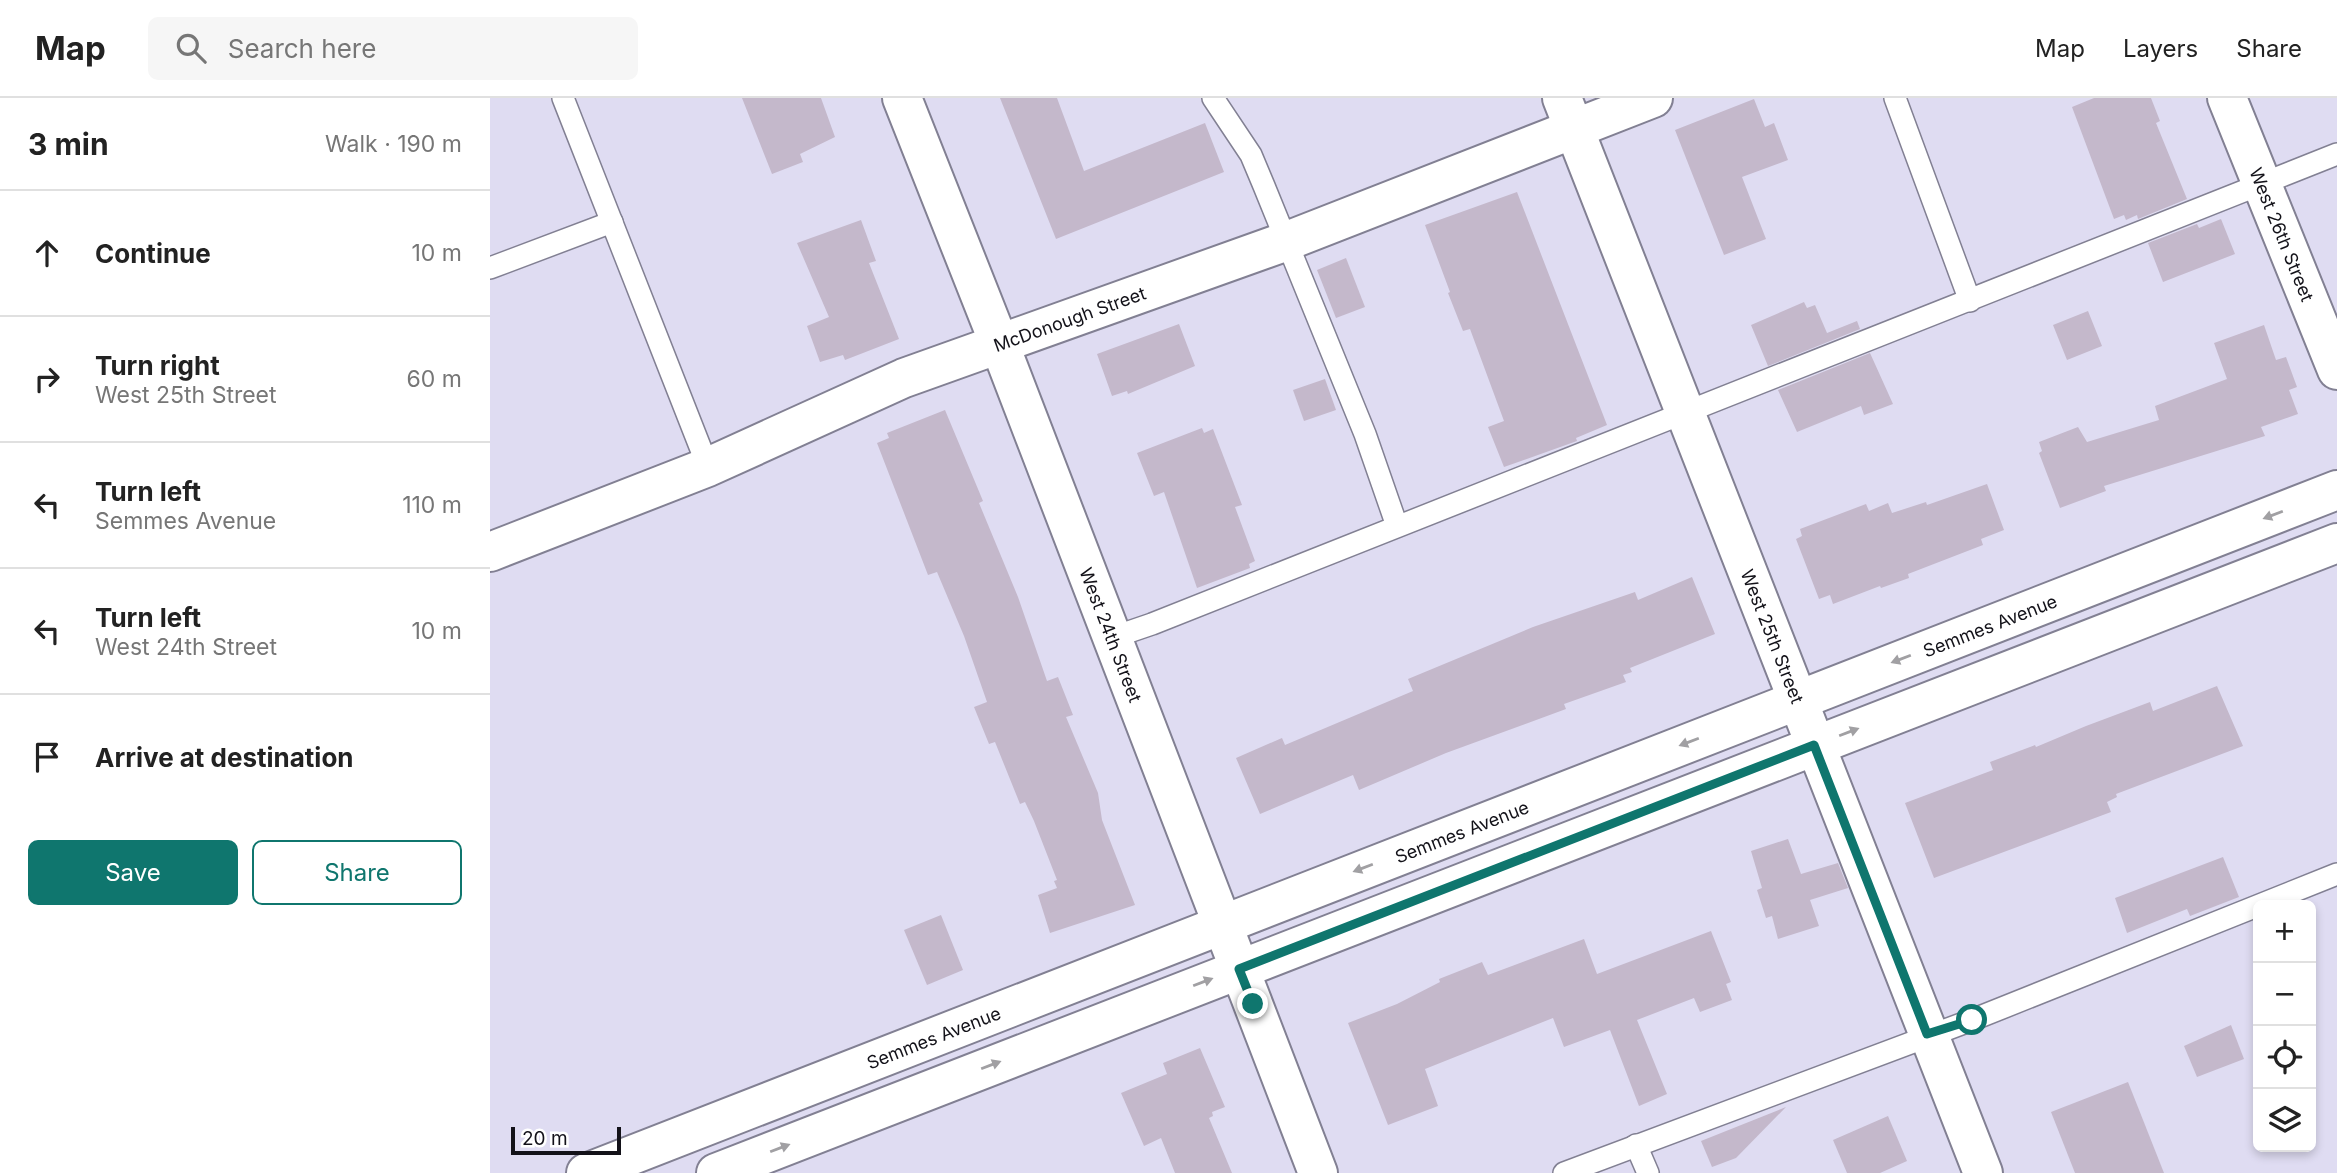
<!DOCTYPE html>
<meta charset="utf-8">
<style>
:root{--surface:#fff;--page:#f6f6f6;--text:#222;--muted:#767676;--line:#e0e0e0;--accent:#0f766e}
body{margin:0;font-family:Inter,sans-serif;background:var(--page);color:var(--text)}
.controls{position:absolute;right:21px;bottom:21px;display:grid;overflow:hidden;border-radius:10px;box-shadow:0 4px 10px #0003}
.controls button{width:63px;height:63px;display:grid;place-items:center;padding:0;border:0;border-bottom:2px solid var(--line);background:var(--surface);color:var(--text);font:35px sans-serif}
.scale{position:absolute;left:21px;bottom:18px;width:110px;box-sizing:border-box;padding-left:7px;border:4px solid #131219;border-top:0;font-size:19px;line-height:24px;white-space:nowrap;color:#131219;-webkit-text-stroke:5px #fff;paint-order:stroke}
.stop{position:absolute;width:21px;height:21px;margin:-16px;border:5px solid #0f766e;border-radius:50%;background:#fff}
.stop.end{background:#0f766e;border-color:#fff;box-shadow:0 2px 7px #0008}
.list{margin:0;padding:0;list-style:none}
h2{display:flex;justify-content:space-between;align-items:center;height:91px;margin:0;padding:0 28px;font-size:30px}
h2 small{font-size:23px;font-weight:400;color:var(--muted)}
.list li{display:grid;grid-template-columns:46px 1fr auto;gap:21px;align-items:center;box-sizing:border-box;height:126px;padding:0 28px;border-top:2px solid var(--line)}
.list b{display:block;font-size:26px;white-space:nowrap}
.list p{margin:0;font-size:23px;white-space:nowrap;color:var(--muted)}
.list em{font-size:23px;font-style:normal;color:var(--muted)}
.actions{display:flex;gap:14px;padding:21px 28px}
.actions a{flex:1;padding:16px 0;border:2px solid var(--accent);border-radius:10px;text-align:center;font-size:24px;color:var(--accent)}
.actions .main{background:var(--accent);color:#fff}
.icon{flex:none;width:38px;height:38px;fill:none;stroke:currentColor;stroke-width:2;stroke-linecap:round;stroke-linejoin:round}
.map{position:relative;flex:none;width:1847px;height:1075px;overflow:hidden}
header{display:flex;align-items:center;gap:42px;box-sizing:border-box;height:98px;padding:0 35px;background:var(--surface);border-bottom:2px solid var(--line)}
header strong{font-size:33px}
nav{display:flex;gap:38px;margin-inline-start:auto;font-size:24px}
.search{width:490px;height:63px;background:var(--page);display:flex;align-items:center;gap:18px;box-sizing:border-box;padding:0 24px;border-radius:10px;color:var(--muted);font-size:26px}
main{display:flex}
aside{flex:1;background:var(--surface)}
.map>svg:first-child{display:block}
.building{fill:#c4b8cb}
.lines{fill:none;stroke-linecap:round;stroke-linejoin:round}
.lane-casing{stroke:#828093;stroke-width:24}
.street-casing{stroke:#828093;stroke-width:42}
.secondary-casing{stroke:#828093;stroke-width:42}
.primary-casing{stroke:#828093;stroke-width:42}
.lane{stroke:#fff;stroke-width:21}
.street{stroke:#fff;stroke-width:38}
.secondary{stroke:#fff;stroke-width:38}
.primary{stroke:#fff;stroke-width:38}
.oneway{fill:#a1a0a3}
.route{stroke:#0f766e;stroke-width:9}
.labels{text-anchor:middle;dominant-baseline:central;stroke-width:5;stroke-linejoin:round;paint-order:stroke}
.street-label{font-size:18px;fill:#131219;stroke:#fff}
</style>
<header>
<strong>Map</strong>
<div class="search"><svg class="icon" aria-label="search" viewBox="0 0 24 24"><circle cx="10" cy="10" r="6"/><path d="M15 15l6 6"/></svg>Search here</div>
<nav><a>Map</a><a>Layers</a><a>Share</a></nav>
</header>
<main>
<aside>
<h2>3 min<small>Walk · 190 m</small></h2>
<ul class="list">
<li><svg class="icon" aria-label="ahead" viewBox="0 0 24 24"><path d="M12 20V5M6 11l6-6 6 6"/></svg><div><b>Continue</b></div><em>10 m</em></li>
<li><svg class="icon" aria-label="right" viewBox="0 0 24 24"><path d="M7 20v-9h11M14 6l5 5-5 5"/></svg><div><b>Turn right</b><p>West 25th Street</p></div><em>60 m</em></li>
<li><svg class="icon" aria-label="left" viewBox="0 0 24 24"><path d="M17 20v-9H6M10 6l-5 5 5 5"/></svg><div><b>Turn left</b><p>Semmes Avenue</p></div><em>110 m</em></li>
<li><svg class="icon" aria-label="left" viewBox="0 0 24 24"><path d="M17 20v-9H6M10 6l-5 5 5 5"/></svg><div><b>Turn left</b><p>West 24th Street</p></div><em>10 m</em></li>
<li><svg class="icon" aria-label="arrive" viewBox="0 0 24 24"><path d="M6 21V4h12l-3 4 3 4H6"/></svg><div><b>Arrive at destination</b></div></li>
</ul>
<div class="actions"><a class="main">Save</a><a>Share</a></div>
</aside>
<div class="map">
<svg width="1847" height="1075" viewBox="0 0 1847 1075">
<rect width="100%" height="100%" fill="#dfdcf2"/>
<g class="building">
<path d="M252 0H331L345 39 310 56 313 64 282 76Z"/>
<path d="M510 0H567L594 73 715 25 734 74 566 141Z"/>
<path d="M1604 0H1661L1670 23 1666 25 1697 101 1648 121 1647 117 1636 122 1634 117 1624 121 1582 9Z"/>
<path d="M1264 1 1275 29 1284 25 1298 62 1252 79 1276 141 1234 157 1185 32Z"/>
<path d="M1027 94 1117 327 1086 340 1087 343 1014 369 998 329 1014 323 980 231 973 233 958 195 960 194 935 127Z"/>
<path d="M1731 121 1745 156 1673 184 1658 145 1707 126 1709 130Z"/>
<path d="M371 122 386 163 379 165 409 241 355 262 353 257 330 264 317 228 339 219 307 145Z"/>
<path d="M856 160 875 209 846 220 827 172Z"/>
<path d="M1314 204 1317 210 1325 207 1337 235 1367 223 1370 231 1278 268 1261 227Z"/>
<path d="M1598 213 1612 248 1577 262 1563 227Z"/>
<path d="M689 226 705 268 638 296 637 293 622 298 607 256Z"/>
<path d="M1774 227 1786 262 1796 259 1807 289 1799 292 1808 316 1771 329 1775 338 1614 388 1616 393 1570 410 1549 355 1552 353 1549 344 1588 329 1597 344 1669 322 1665 308 1737 281 1724 245Z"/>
<path d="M1380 255 1403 306 1374 317 1371 308 1307 334 1288 292Z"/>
<path d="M835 281 846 312 814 323 803 292Z"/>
<path d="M455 312 493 403 489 405 528 499 557 583 568 579 583 617 576 619 608 695 612 722 645 807 560 835 548 797 567 790 564 783 567 782 544 723 535 704 530 706 505 644 499 646 484 609 497 604 474 538 447 474 438 477 387 345 399 340 397 335Z"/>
<path d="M712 330 714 335 723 331 752 407 745 409 765 463 759 466 760 470 707 490 674 394 664 398 647 355Z"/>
<path d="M1497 386 1514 432 1491 441 1493 447 1418 476 1419 480 1391 490 1390 488 1343 506 1340 497 1329 501 1306 441 1312 438 1310 431 1376 406 1379 413 1398 405 1402 415 1436 404 1437 407Z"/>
<path d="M1202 479 1225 536 1140 570 1142 574 1133 577 1136 584 1074 606 1076 611 956 655 869 692 863 677 770 716 746 660 792 640 795 647 923 593 918 581 1043 529 1145 494 1148 502Z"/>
<path d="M1727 588 1753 648 1626 696 1627 699 1617 704 1621 714 1444 780 1415 705 1503 672 1500 664 1545 647 1546 649 1596 628 1660 604 1663 613Z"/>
<path d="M1298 741 1311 776 1348 765 1358 790 1320 802 1329 828 1288 841 1282 818 1276 820 1267 792 1272 790 1261 753Z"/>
<path d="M1733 759 1749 799 1700 818 1697 811 1637 835 1625 800Z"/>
<path d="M451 817 473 872 437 887 414 832Z"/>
<path d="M1221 833 1241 884 1236 886 1242 902 1210 914 1204 900 1147 922 1177 996 1149 1008 1120 932 1074 949 1063 920 935 971 948 1008 898 1027 858 925 907 906 950 884 949 881 992 864 998 877 1094 841 1107 876Z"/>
<path d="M1741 927 1754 961 1707 979 1694 948Z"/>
<path d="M710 950 735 1009 722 1014 723 1018 719 1020 742 1075H685L671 1040 654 1048 631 995 677 976 673 965Z"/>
<path d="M1638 984 1674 1075H1585L1561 1014Z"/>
<path d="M1296 1009 1246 1060 1222 1069 1211 1043Z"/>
<path d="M1398 1018 1417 1063 1390 1075H1357L1343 1042Z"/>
</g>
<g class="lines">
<defs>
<g id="lane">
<path d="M73 0 218 369"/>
<path d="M723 0 761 57 774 88 875 336 907 428"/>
<path d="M1405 0 1480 203"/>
<path d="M0 170 122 124"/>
<path d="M621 540 662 526 1847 56"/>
<path d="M1146 1047 1158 1075"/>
<path d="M1074 1075 1482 922 1847 776"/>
</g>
<g id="street">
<path id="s1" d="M412 0 509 245 828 1075"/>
<path id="s2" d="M1072 0 1493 1075"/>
<path id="s3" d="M0 454 218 369 414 280 797 143 1163 0"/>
</g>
<g id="secondary">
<path id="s4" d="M1737 0 1847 272"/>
</g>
<g id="primary">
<path id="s5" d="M96 1075 1847 392"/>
<path d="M226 1075 1847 445"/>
</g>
</defs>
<use href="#lane" class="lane-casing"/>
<use href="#street" class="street-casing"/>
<use href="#secondary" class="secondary-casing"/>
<use href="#primary" class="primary-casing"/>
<use href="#lane" class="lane"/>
<use href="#street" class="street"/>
<use href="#secondary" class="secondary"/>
<use href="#primary" class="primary"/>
</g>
<defs><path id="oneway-solid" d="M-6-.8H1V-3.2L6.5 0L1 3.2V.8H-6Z" transform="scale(1.75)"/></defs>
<g class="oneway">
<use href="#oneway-solid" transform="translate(1783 417) rotate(159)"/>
<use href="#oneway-solid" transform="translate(1411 561) rotate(159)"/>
<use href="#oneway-solid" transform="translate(1359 634) rotate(-21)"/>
<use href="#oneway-solid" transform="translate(1199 644) rotate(159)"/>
<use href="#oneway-solid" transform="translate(873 770) rotate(159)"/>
<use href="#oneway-solid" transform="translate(713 884) rotate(-21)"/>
<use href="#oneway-solid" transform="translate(501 967) rotate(-21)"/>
<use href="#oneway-solid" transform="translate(290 1050) rotate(-21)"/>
</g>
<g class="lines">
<path class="route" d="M763 906 749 871 1324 647 1437 936 1482 922"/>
</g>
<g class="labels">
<g class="street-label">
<text stroke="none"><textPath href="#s4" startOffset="147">West 26th Street</textPath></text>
<text stroke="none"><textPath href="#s3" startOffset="625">McDonough Street</textPath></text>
<text stroke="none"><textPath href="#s5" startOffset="1507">Semmes Avenue</textPath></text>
<text stroke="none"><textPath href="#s1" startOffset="576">West 24th Street</textPath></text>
<text stroke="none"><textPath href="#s2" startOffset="578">West 25th Street</textPath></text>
<text stroke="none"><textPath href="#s5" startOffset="940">Semmes Avenue</textPath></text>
<text stroke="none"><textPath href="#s5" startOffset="373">Semmes Avenue</textPath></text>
</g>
</g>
</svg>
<div class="controls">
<button>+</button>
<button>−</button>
<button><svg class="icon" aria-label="locate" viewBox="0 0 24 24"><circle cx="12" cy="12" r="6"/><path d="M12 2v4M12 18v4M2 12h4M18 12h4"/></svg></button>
<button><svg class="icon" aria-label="layers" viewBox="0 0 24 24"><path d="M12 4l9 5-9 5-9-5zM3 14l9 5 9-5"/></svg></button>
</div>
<div class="scale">20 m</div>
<div class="stop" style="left:1482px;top:922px"></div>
<div class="stop end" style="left:763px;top:906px"></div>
</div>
</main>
